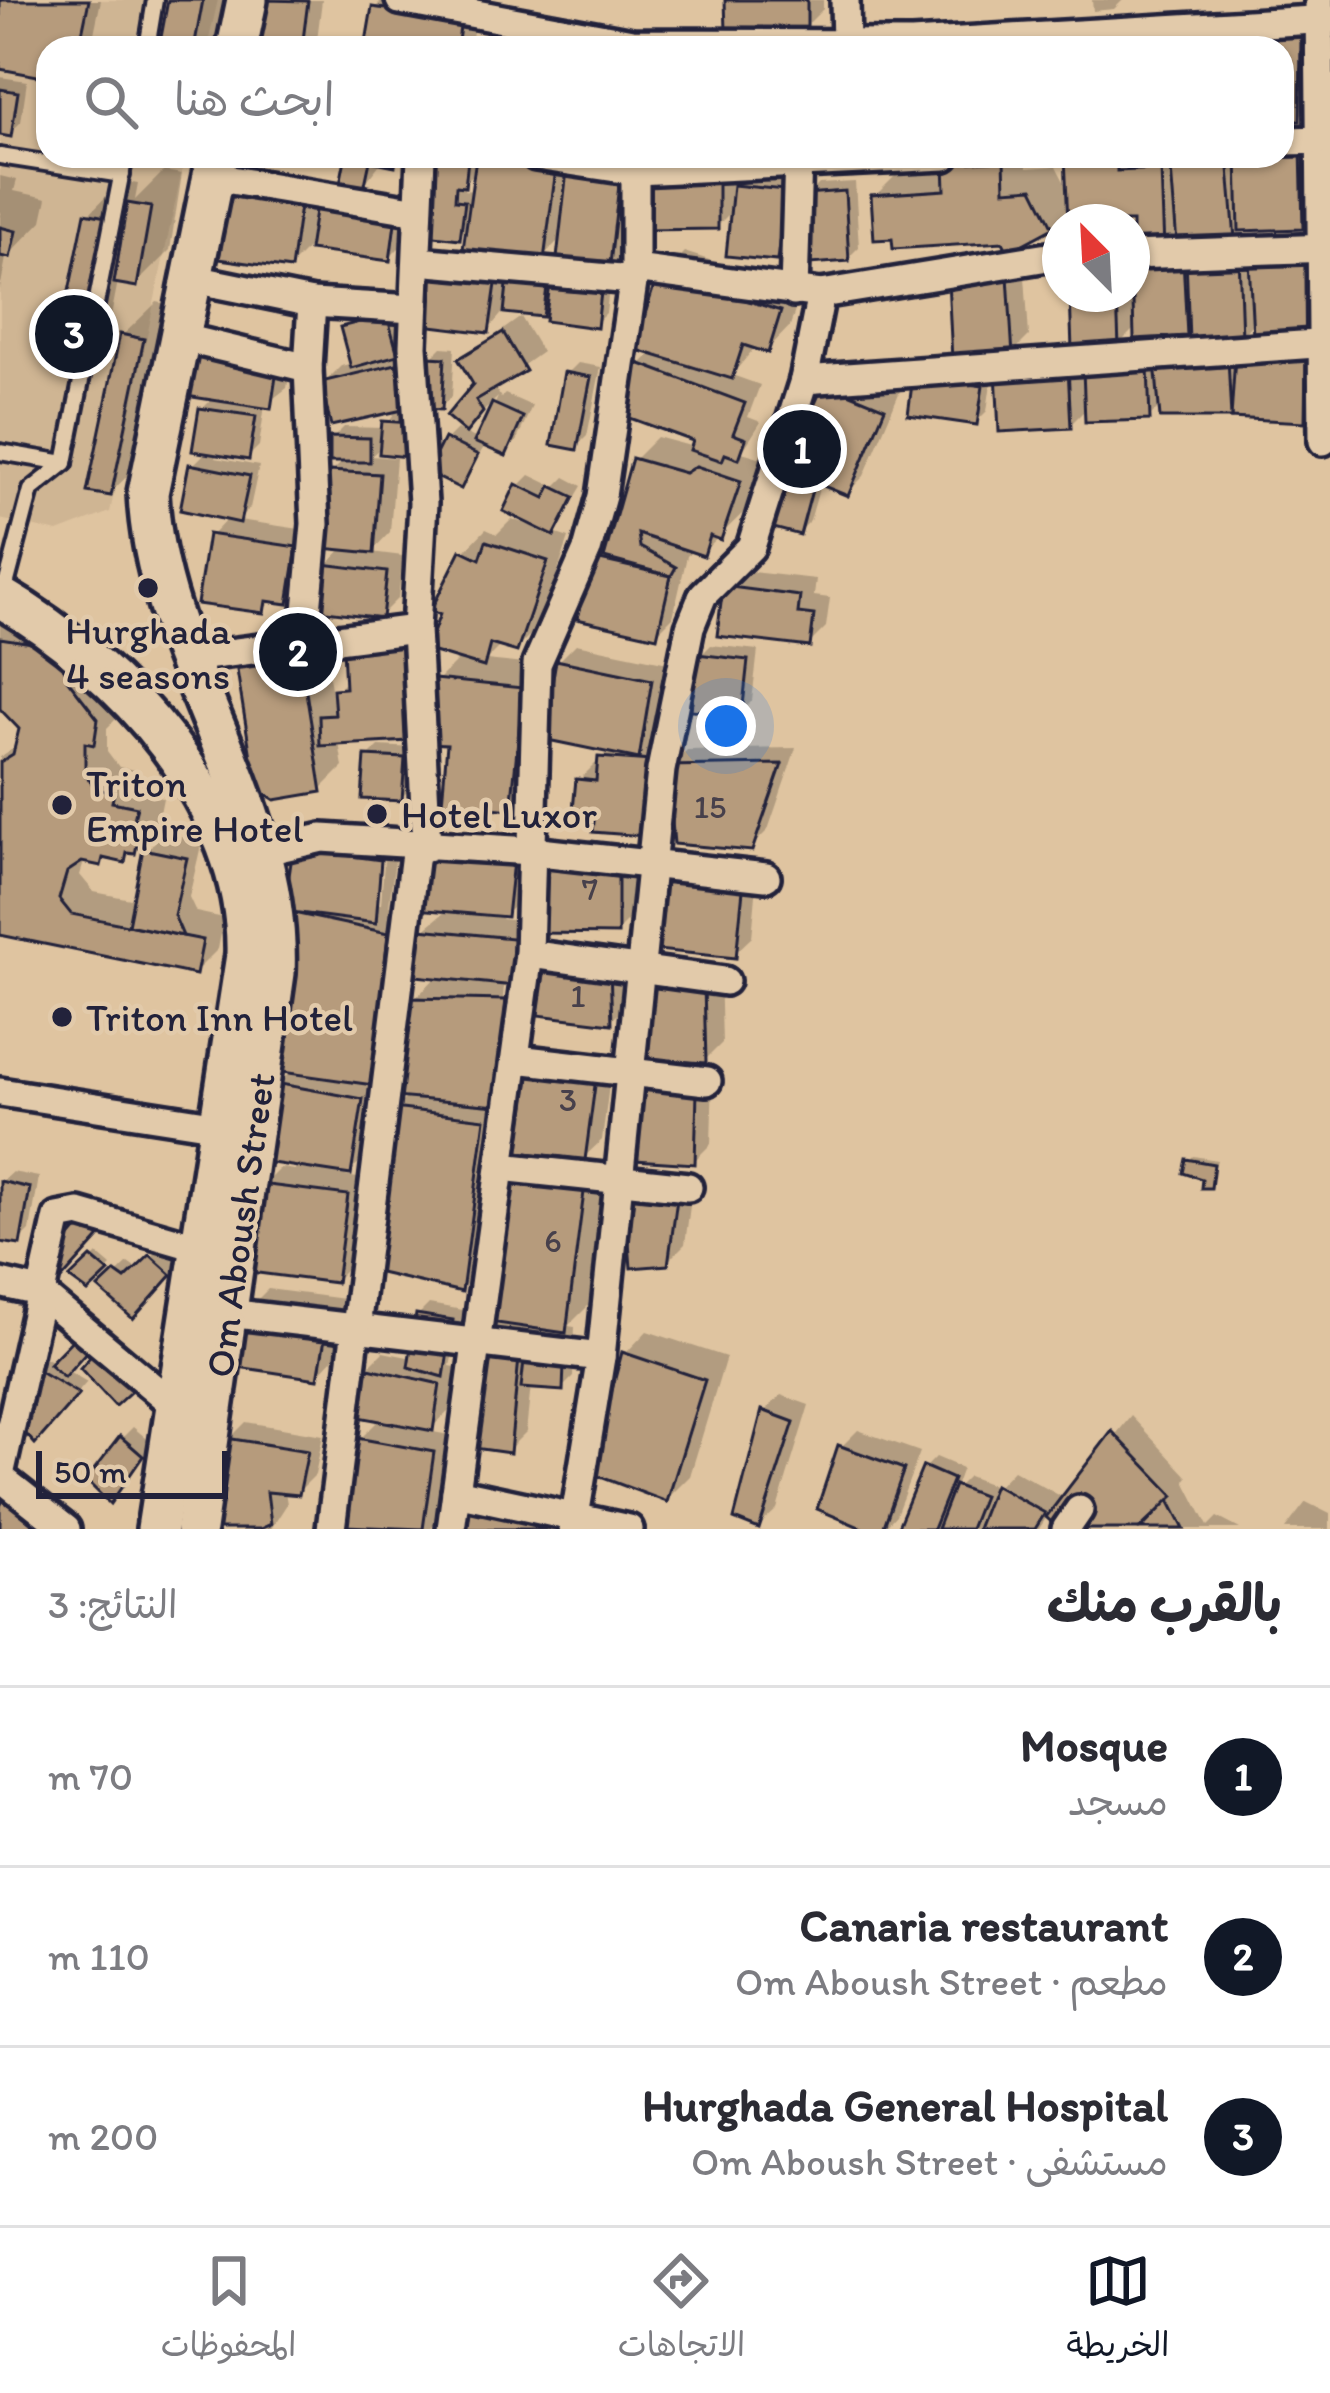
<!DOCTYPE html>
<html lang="ar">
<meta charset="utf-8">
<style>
:root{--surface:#fff;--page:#f7f7f7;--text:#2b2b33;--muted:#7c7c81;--line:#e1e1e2;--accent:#111827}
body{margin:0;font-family:Itim,"Playpen Sans Arabic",sans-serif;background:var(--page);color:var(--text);direction:rtl}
.compass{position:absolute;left:1042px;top:204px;width:108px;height:108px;border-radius:50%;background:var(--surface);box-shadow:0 3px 9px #0004;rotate:336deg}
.scale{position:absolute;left:36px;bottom:30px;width:192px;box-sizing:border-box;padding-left:12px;border:6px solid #22223b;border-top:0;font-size:33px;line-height:42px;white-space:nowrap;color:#22223b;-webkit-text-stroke:9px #e2caaa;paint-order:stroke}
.you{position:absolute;left:726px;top:726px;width:42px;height:42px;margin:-30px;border:9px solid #fff;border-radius:50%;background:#1a73e8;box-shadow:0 0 0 18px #1a73e833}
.badge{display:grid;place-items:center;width:78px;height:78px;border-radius:50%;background:var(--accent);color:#fff;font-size:39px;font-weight:700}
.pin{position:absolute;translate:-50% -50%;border:6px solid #fff;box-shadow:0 3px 12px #0006}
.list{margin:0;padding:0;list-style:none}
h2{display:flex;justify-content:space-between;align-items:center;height:156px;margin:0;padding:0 48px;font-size:51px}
h2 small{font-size:39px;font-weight:400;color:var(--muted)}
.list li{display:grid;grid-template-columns:78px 1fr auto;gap:36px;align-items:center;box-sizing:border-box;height:180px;padding:0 48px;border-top:3px solid var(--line)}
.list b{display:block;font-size:45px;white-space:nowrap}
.list p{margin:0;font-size:39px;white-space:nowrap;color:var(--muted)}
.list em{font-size:39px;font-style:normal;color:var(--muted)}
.icon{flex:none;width:66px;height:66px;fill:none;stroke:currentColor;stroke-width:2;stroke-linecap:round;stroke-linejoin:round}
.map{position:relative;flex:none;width:1330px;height:1529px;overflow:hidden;direction:ltr}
.search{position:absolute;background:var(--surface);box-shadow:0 3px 9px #0004;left:36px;right:36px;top:36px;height:132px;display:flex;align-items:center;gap:30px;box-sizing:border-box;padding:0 42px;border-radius:36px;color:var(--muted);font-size:45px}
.sheet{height:696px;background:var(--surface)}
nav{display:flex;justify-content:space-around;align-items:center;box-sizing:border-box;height:168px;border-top:3px solid var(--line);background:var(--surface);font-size:33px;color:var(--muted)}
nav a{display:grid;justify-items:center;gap:6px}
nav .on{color:var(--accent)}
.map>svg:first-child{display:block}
.built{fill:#cfb593}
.shadow{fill:#0003;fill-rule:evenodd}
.building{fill:#b69b7c;stroke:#22223b;stroke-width:3}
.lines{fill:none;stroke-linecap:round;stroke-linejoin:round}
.lane-casing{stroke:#22223b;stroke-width:22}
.street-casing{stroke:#22223b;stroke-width:36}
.secondary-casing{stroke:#22223b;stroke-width:48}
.lane{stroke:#e2caaa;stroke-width:14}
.street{stroke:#e2caaa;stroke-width:27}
.secondary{stroke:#e2caaa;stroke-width:39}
.poi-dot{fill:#22223b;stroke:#e2caaa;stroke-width:4.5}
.labels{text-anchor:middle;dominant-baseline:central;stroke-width:9;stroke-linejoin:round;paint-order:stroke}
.number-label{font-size:33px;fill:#47404b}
.poi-label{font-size:39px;fill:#22223b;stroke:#e2caaa;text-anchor:start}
.street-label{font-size:39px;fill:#22223b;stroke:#e2caaa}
</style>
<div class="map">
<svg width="1330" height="1529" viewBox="0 0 1330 1529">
<rect width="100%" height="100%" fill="#dfc4a0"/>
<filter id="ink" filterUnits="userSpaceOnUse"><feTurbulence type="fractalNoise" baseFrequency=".00833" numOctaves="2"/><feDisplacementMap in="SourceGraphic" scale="24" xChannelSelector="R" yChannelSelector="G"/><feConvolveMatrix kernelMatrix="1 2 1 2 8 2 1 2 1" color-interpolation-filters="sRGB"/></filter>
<g filter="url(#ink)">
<path class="built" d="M0 0H218L207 48H48V156H185L110 512 58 532 0 519Z"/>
<g class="shadow">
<path d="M1 0H101L91 48H48V75L0 66Z"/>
<path d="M171 0H229L219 48H162Z"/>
<path d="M268 0H322L316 48H262Z"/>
<path d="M383 0 477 4 471 45 368 48 374 9Z"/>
<path d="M728 0H823V9L806 26Z"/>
<path d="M1092 0H1123L1114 9 1093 11Z"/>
<path d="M1317 21 1316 100 1299 118H1282V48H1240V37Z"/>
<path d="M1136 34V48H1051Z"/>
<path d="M1167 42 1200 43V48H1161Z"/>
<path d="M0 77 27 81 21 122 10 133 0 132Z"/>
<path d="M1317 133 1319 209 1302 226 1242 228 1230 240H1323L1328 312 1255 321 1241 336H1137V326L1118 345 1322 341 1321 402 1303 419 1163 415 1162 404 1149 417 1088 407 1070 425 999 373 1075 352 1073 294H1132V222H1071L1070 207 1052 226 1005 239 874 197 897 174 947 170 956 156H1027V168L1056 166 1070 193V156H1282ZM1179 230 1180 243 1164 244Z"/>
<path d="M347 156H402L394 163 382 161 363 186Z"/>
<path d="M430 156H477L476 162 482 156 636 159 625 253 605 272 611 273 606 313 595 324 505 310 488 330 432 276 559 270 563 236 543 256 469 226 459 236ZM477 171 474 191 464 190 465 182Z"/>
<path d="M734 163V189L753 169 801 174 794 241 776 258 734 209 717 226 647 227Z"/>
<path d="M164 171 182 174 170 250 136 284 118 281 108 332 75 366 88 215 121 181 138 184 135 200Z"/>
<path d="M0 176 17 180 14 191 47 198 42 221 6 258 0 290Z"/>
<path d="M855 182 859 247 848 258 808 195 819 184Z"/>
<path d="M316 183 312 211 336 188 412 198 406 241 389 258 309 247 290 266 222 257Z"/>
<path d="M684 252 802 289 790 326 767 350 756 346 732 375 760 385 748 417 761 422 742 452 762 458 743 513 703 552 694 549 687 556 673 617 656 634 594 560 611 543 634 460 657 437 694 447 697 439 641 364 654 351 661 275Z"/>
<path d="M1024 261 1029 336 1012 353 951 281Z"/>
<path d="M157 302 176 306 144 460 110 493 123 335Z"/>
<path d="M398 306 407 341 396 353 413 349 405 406 324 383 341 366 353 363 344 328 355 317Z"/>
<path d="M521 317 542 352 494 386 501 398 505 394 532 406 516 442 505 453 486 444 460 485 446 440 457 429 479 440 498 397 466 429 477 385 462 359Z"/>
<path d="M213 339 293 353 287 388 265 405 259 446 248 457 217 452 216 458 259 466 250 508 239 520 313 531 304 584 287 601 274 599 263 610 211 536 229 517 192 466 207 451 202 409 214 397 196 356Z"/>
<path d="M442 347 455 348 452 396 441 407 431 358Z"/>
<path d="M578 363 601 367 587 436 576 447 567 374Z"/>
<path d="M843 367 900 391 864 476 847 493 821 482 810 521 799 532 781 483 792 472 810 477 820 453 805 403Z"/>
<path d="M992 376 987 411 976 422 916 378Z"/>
<path d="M396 411 421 413 371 456 396 458 390 532 371 552 403 556 398 598 381 615 326 566 344 547 332 472 345 459 333 438 344 427 384 428Z"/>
<path d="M530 475 555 487 565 477 582 486 554 533 569 538 539 626 516 649 502 644 486 660 544 666 533 783 510 806 450 742 437 681 461 657 464 552 486 529 497 534 512 519 531 526 519 486Z"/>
<path d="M743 571 816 579 814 596 830 598 826 627 809 644 726 588Z"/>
<path d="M0 604 120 695 116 719 107 728V751L119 767 135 770 133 779 158 785 155 797 163 798 157 828 124 860 85 859 80 875 94 892 136 900 146 851 163 834 202 841 189 897 196 912 224 918 218 949 195 972 0 932V757L18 745 23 728 0 705Z"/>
<path d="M321 626 332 695 348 679 346 651 420 630 339 742 343 767 320 790 262 636Z"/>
<path d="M576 644 668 663 655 744 667 745 598 809 579 780 609 750 559 661Z"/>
<path d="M711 645 758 650 752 701 741 712 700 656Z"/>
<path d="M379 746 415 748 412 787 401 798 368 757Z"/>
<path d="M796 748 768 830 750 848 670 768 687 750Z"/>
<path d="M397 843 389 906 410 911 367 1155 345 1176 364 1179 352 1263 335 1280 263 1185 280 1168 295 1170 296 1164 278 1084 292 1070 279 1068 295 849ZM379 844 385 845 381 904H375Z"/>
<path d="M528 844 523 897 501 919 537 923 484 1266 461 1289 395 1109 409 1095 414 1000 438 975 423 930ZM504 985H510L503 1082H497Z"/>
<path d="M634 853V914L617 931 544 861Z"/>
<path d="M685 866 758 874 752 937 734 954 668 884Z"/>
<path d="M566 945 626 953 628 1004 611 1021 548 962Z"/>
<path d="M720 969 722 1043 705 1060 646 1056Z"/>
<path d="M612 1062 602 1140 584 1157 532 1071Z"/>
<path d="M661 1063 713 1074 711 1144 694 1161Z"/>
<path d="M539 1154 605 1170 588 1306 568 1326 575 1327 573 1377 562 1388 531 1385 526 1432 509 1449 483 1336 499 1320 515 1179Z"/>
<path d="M1193 1156 1217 1160 1209 1185 1189 1161Z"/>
<path d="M12 1172 39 1177 30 1231 19 1242 0 1238 1 1182Z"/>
<path d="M693 1183 685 1244 667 1262 628 1190Z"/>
<path d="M163 1246 181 1262 143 1304 102 1288 128 1263 138 1270Z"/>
<path d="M97 1254 111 1266 88 1288 74 1277Z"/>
<path d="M268 1289 344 1299 334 1358 317 1376 250 1307Z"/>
<path d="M429 1304 463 1310 450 1366 455 1367 449 1411 428 1431 449 1435 437 1522 430 1529 347 1524 360 1439 381 1418 366 1369 383 1352 413 1358 418 1315Z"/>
<path d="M647 1331 726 1357 690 1476 667 1499 625 1354Z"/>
<path d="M46 1358 87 1382 46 1429 36 1369Z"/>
<path d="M781 1395 809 1405 777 1509 759 1526 764 1412Z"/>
<path d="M1131 1416 1188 1477 1185 1481 1208 1526 1217 1517 1240 1529H1142L1141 1523 1048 1515 1039 1529H901L925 1468 936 1457 962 1468 954 1490 968 1476 997 1487 1013 1470 1064 1498Z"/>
<path d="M246 1422 323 1435 315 1475 298 1492 285 1491 287 1504 271 1529H216L229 1439Z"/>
<path d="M133 1427 152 1443 110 1500 122 1438Z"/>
<path d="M858 1430 920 1452 896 1515 883 1529 841 1447Z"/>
<path d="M485 1484 561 1499 562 1529H465L468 1501Z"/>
<path d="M1306 1502 1330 1514V1529H1285Z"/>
</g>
<g class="building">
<path d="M0 0H89L79 48H48V78L0 69Z"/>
<path d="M168 0H203L194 48H159Z"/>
<path d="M265 0 308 1 302 48H259Z"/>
<path d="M725 0H807V29L726 31Z"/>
<path d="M372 7 461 20 457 48H365Z"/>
<path d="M1237 36 1301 37 1300 121H1282V48H1237Z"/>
<path d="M0 89 18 92 11 137 0 135Z"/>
<path d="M1301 149 1303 229 1239 231 1237 156H1282V150Z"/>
<path d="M397 156 395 166 370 161 364 189 340 184 345 159 335 156Z"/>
<path d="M427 156 468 159 465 187 456 186 455 200 465 201 460 239 426 235 434 175H425Z"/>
<path d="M1117 156V171L1161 169 1164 249 1132 251V222H1068L1065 157Z"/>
<path d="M1170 156H1228L1235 239 1177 244Z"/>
<path d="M476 158 556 169 544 260 463 249Z"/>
<path d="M1004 160 1005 190 1033 188 1053 228 1008 252 1003 242 893 249 892 239 874 240 871 195 945 190 944 164Z"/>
<path d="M567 170 620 176 609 273 556 267Z"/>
<path d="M718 179V229L644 230V180Z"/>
<path d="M733 185 785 190 777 261 726 256Z"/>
<path d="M229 190 301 199 291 269 219 259Z"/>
<path d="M845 191 849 261 810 264 805 194Z"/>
<path d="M127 203 151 207 137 287 114 283Z"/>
<path d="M316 204 396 215 390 261 309 250Z"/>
<path d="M85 213 106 217 76 369 54 365Z"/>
<path d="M0 227 16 231 10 258 0 256Z"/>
<path d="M1239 255 1242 339 1189 341 1186 257Z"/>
<path d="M1307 256 1312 332 1253 336 1249 260Z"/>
<path d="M1183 258 1187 336 1134 339 1132 261Z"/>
<path d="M658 273 781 311 768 353 743 345 732 379 634 349Z"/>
<path d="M429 275 496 284 489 333 423 325Z"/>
<path d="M508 275 548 280 543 317 504 313Z"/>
<path d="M1008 276 1013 356 952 360 948 280Z"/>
<path d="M551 277 602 283 597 328 545 321Z"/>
<path d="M1070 294H1117L1119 348 1072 350Z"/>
<path d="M387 315 398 355 351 368 340 327Z"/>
<path d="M503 332 526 371 476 400 483 412 466 433 446 416 473 384 458 359Z"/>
<path d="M120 334 144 339 111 496 87 492Z"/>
<path d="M193 355 277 370 271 409 186 396Z"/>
<path d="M1235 356 1306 357 1305 422 1231 418Z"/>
<path d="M428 357 445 358 442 410 425 409Z"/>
<path d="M1228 358 1231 418H1160L1155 362Z"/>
<path d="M638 363 745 403 733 434 746 439 739 459 725 454 722 461 690 450 693 441 619 414Z"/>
<path d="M396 364 407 409 331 426 321 382Z"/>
<path d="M1068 367 1071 428 999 432 996 371Z"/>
<path d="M1148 367 1150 420 1085 422 1083 369Z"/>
<path d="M564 372 591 377 577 450 551 445Z"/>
<path d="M913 376 983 386 977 425 908 415Z"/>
<path d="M824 383 885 408 848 496 806 479 816 454 796 446 804 427 794 423 803 401 814 406Z"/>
<path d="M492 403 523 417 506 456 474 442Z"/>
<path d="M199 408 256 416 249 460 192 451Z"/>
<path d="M382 421 411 423 408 457 379 454Z"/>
<path d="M330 437 370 438V462H330Z"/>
<path d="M444 438 478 455 461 489 427 472Z"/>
<path d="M632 458 685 473 696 466 741 481 721 540 710 536 704 556 638 534 640 547 676 567 671 576 604 558Z"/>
<path d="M189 464 250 476 240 523 180 510Z"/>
<path d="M329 471 380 474 374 553 322 548Z"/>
<path d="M778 481 812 490 800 535 766 526Z"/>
<path d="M516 484 545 498 551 486 574 497 554 536 503 511Z"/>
<path d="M208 534 297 547 288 604 266 601 264 613 197 604Z"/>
<path d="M486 541 548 561 517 652 490 644 484 667 427 650 440 614 430 612 461 550 480 559Z"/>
<path d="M591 558 671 576 657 637 577 619Z"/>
<path d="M323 564 387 572 382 618 318 610Z"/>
<path d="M723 586 800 596 798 613 814 615 810 647 717 636Z"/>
<path d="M0 638 32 643 70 671 67 679 98 719 94 745 85 743V774L96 789 114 793 112 802 137 807 134 819 142 821 135 854 127 853 125 863 103 858 101 866 82 862 67 872 59 899 71 914 203 940 196 975 0 935V762L13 754 19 729 0 709Z"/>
<path d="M404 646 409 741 320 746 319 716 335 715 333 689 345 688 343 649Z"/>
<path d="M299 648 322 792 275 800 256 788 235 658Z"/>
<path d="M697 654 748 660 742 715 691 710Z"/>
<path d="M556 660 652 680 639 759 543 739Z"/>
<path d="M434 679 523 688 511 810 442 803 447 744 428 743Z"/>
<path d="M365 756 405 758 402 801 362 799Z"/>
<path d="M598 757 651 761 644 836 593 832 595 812 573 810 576 779 596 781Z"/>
<path d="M782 764 752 851 674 844 667 766Z"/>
<path d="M293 848 381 860 376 923 284 911Z"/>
<path d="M143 849 187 858 174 915 183 936 128 925Z"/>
<path d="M420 853 513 861 507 917 415 909Z"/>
<path d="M541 860 618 869V934L543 933Z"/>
<path d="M665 882 743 890 736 958 657 950Z"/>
<path d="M284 911 388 933 373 1085 275 1071Z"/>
<path d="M420 929 522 939 515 986 415 976Z"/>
<path d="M546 961 610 969 612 1024 538 1015Z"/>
<path d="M651 982 704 985 706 1063 643 1059Z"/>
<path d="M411 998 506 1000 498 1106 395 1097Z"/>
<path d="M530 1069 596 1078 585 1160 518 1152Z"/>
<path d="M641 1079 697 1091 695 1164 635 1160Z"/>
<path d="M275 1083 363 1099 351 1175 265 1162Z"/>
<path d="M393 1108 485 1119 462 1292 376 1272Z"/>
<path d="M1186 1159 1214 1164 1211 1188H1201L1202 1179 1183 1173Z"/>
<path d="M512 1178 584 1192 566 1333 490 1322Z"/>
<path d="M0 1181 30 1188 20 1245 0 1242Z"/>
<path d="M260 1184 348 1195 336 1283 250 1272Z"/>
<path d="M625 1189 677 1199 668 1265 631 1268Z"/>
<path d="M84 1221 107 1229 61 1280 49 1262Z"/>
<path d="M150 1255 172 1275 133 1319 98 1288 115 1272 125 1279Z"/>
<path d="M91 1257 109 1272 88 1292 69 1278Z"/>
<path d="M248 1305 329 1315 318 1379 238 1367Z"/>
<path d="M416 1314 453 1320 444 1377 408 1367Z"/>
<path d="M79 1333 95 1342 64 1377 49 1364Z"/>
<path d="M527 1333 565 1337 563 1391 521 1388Z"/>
<path d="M480 1334 521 1337 510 1453 467 1447Z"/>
<path d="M97 1349 140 1383 115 1406 80 1368Z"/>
<path d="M622 1352 705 1380 667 1502 590 1473Z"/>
<path d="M33 1367 79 1394 35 1444 17 1424Z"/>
<path d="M364 1367 440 1384 433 1431 354 1416Z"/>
<path d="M762 1410 794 1422 759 1529 734 1519Z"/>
<path d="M1112 1431 1174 1496 1139 1529H1059L1046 1517Z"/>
<path d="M120 1436 143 1456 110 1504 86 1480Z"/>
<path d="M226 1438 308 1451 299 1495 267 1492 271 1524 260 1529H213Z"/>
<path d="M357 1438 434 1452 423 1529 344 1526Z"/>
<path d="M838 1445 904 1469 883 1529H864L817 1509Z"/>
<path d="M923 1466 953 1479 933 1529H897Z"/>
<path d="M954 1485 983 1496 970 1529H937Z"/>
<path d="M994 1485 1045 1513 1035 1529H977Z"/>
<path d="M8 1491 45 1517 34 1529H0V1506Z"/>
<path d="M465 1500 545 1516V1529H462Z"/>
<path d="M1169 1500 1184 1529H1141Z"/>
</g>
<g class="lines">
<defs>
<g id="lane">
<path d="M147 48 155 0"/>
<path d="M0 156 122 175"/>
<path d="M0 452 65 463"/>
<path d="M4 593 31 490 65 463 125 156"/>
</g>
<g id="street">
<path d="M400 0 632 43 912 44 1330 19"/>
<path d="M845 0 846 45"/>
<path d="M1319 0 1323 441"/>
<path d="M1282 141 1330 140"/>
<path d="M421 156 413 346 423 503 416 629 427 847"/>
<path d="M536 156 636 171 945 156"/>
<path d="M213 177 418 211"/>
<path d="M1132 255 1330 248"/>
<path d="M418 261 632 280"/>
<path d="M635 269 821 294 1060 255"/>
<path d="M194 279 312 303 414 309"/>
<path d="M794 292 798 156"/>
<path d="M183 338 308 368"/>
<path d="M804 380 1330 343"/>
<path d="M304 643 315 524 308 368 312 303"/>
<path d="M189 658 416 629"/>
<path d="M261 852 322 838 531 851 766 877"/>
<path d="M529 954 725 981"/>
<path d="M517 1059 707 1081"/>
<path d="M0 1092 219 1126"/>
<path d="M501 1167 688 1187"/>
<path d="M0 1283 39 1292 175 1406"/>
<path d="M228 1313 601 1357"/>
<path d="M0 1475 58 1217 79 1213 214 1252"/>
<path d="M0 1477 66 1529"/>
<path d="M456 1492 629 1529"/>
<path d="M331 1529 416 845"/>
<path d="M451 1529 529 954 537 664 587 550 602 496 635 269V156"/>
<path d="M573 1529 601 1357 661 770 690 627 703 595 751 547 804 380 821 294"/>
<path d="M1066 1529 1079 1510"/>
</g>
<g id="secondary">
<path d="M237 48 247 0"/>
<path d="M0 597C122 668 250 805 246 955L157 1529"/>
<path d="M196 1529 275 973C283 803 155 661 148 493L217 156"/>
</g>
</defs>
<use href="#lane" class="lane-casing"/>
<use href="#street" class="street-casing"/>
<use href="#secondary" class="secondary-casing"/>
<use href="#lane" class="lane"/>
<use href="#street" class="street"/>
<use href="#secondary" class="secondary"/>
</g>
</g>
<g class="poi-dot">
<circle cx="148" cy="588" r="12"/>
<circle cx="62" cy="805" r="12"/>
<circle cx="377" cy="814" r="12"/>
<circle cx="62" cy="1017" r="12"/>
</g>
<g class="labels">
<g class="number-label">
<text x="710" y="806">15</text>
<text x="590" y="888">7</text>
<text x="578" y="995">1</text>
<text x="568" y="1099">3</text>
<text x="553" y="1240">6</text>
</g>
<g class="poi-label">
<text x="148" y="630" text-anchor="middle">Hurghada<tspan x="148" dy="45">4 seasons</tspan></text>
<text x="86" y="783">Triton<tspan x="86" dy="45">Empire Hotel</tspan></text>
<text x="401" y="814">Hotel Luxor</text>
<text x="86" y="1017">Triton Inn Hotel</text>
</g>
<g class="street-label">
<text transform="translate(240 1225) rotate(-82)">Om Aboush Street</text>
</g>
</g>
</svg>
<svg class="compass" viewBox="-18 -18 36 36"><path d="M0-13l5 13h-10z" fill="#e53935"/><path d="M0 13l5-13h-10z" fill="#7c7c81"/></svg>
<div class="scale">50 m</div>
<div class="you"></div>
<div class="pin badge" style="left:802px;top:449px">1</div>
<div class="pin badge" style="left:298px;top:652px">2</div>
<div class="pin badge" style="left:74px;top:334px">3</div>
<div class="search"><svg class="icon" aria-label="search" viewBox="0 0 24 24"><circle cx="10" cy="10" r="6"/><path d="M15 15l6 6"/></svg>ابحث هنا</div>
</div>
<section class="sheet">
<h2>بالقرب منك<small>النتائج: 3</small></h2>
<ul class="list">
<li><span class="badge">1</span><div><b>Mosque</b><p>مسجد</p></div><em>70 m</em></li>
<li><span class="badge">2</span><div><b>Canaria restaurant</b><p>مطعم · Om Aboush Street</p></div><em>110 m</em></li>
<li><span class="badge">3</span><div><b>Hurghada General Hospital</b><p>مستشفى · Om Aboush Street</p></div><em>200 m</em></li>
</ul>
</section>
<nav>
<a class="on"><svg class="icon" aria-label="map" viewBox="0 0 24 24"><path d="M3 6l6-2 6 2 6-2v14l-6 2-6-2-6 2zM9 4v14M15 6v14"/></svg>الخريطة</a>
<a><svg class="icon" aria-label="directions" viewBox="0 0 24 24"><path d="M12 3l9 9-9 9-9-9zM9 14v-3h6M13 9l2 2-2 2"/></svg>الاتجاهات</a>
<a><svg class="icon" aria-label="saved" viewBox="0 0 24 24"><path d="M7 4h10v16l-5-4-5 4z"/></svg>المحفوظات</a>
</nav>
